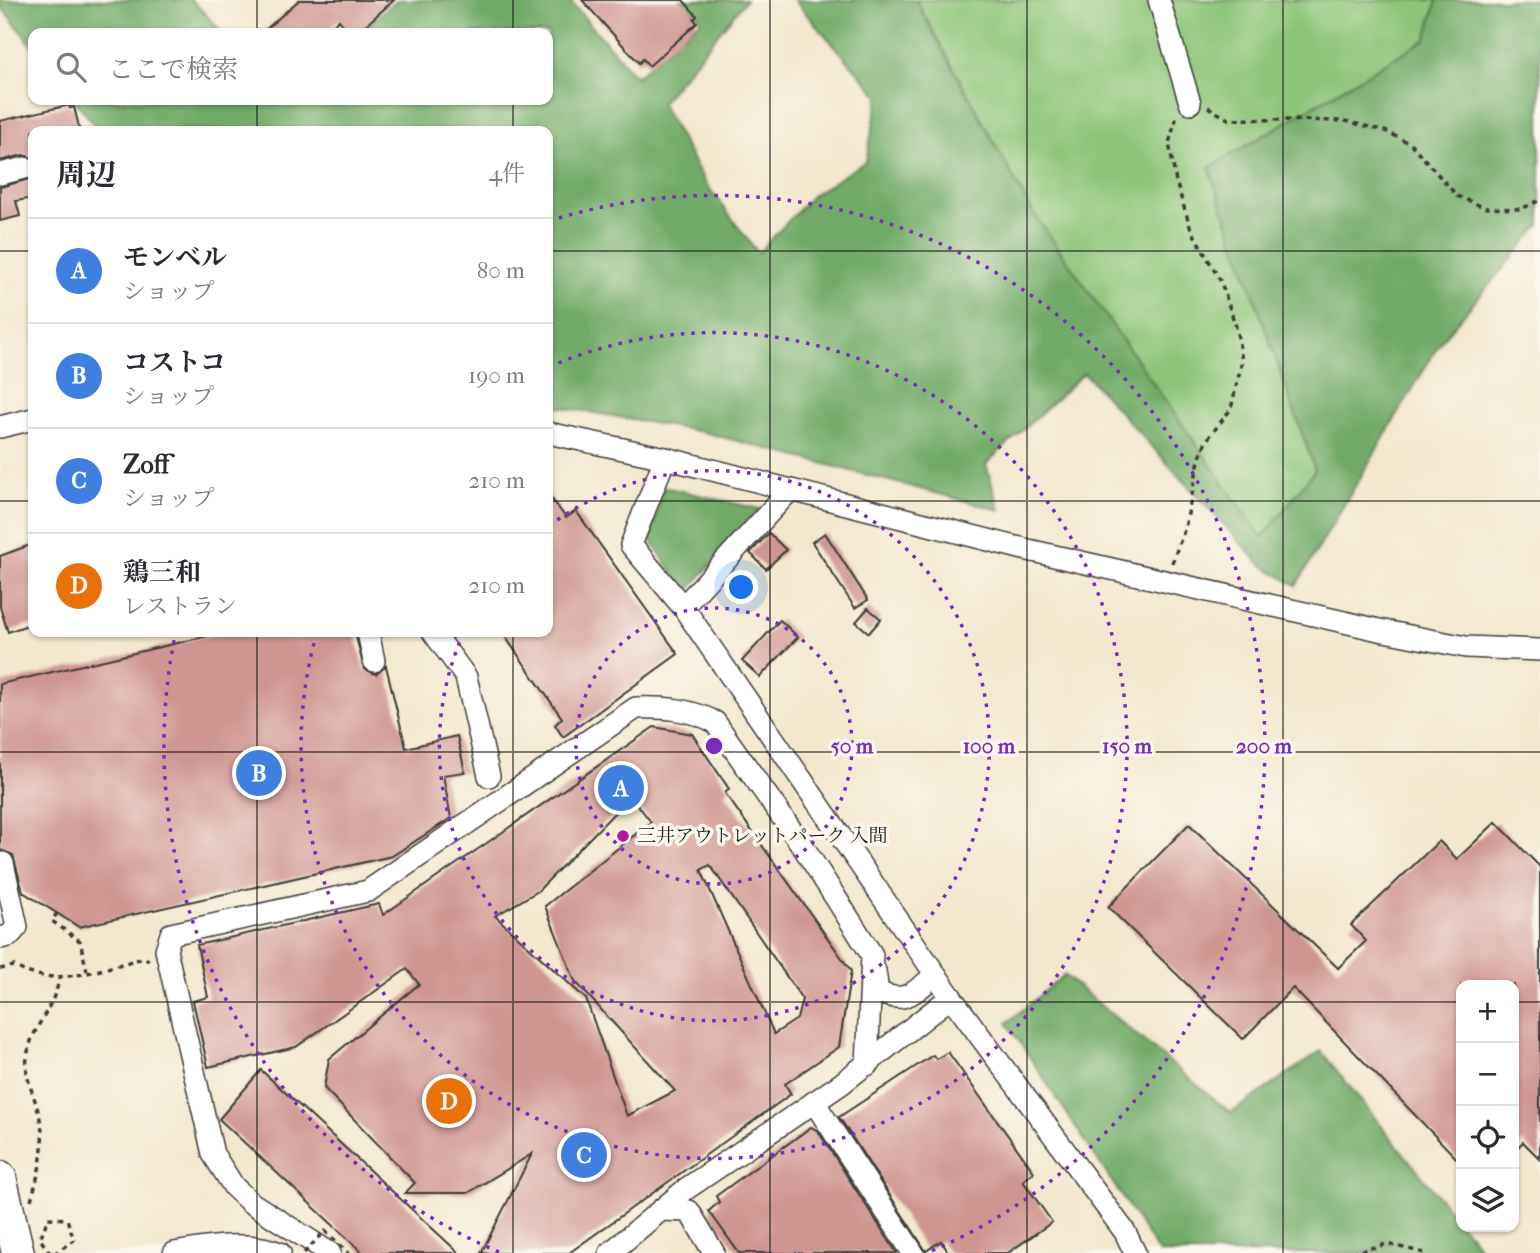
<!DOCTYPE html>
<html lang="ja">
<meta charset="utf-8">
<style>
:root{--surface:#fff;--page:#f2f2f3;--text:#2b2b33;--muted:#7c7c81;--line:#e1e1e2;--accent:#2563eb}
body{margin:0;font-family:"IM FELL French Canon","Noto Serif JP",serif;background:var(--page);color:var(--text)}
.controls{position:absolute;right:21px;bottom:21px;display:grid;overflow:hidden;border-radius:14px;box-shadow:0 2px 5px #0004}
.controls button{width:63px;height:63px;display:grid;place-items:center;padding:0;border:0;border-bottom:2px solid var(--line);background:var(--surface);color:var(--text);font:35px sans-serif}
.you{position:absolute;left:742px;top:588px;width:24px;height:24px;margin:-18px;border:5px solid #fff;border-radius:50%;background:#1a73e8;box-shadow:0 0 0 10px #1a73e833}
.badge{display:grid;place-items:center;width:46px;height:46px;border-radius:50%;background:var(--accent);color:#fff;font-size:23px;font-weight:700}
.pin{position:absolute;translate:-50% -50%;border:4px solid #fff;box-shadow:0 2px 7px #0006}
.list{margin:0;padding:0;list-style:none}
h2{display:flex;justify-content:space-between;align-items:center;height:91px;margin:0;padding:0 28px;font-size:30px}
h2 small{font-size:23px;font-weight:400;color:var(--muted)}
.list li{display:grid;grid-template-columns:46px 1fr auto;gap:21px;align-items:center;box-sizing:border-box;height:105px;padding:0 28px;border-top:2px solid var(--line)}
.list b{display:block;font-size:26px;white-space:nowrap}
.list p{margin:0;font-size:23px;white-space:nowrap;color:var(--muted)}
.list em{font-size:23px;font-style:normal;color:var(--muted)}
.icon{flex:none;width:38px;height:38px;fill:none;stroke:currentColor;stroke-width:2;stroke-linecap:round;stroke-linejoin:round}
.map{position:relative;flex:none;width:1540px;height:1253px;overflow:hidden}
.search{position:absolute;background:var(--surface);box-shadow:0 2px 5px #0004;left:28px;top:28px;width:525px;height:77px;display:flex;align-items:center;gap:18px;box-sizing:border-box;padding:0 24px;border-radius:14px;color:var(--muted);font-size:26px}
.panel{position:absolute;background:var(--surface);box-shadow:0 2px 5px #0004;left:28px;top:126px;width:525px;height:511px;border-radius:14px}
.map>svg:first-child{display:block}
.green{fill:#8cc478;stroke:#54704a;stroke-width:2}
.forest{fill:#71aa68;stroke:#466342;stroke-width:2}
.building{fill:#cf9591;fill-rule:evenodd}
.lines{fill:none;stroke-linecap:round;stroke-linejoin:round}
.minor-casing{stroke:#3c3a37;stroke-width:24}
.highway-casing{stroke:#3c3a37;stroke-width:35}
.path{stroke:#3c3a37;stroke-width:3.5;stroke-dasharray:5 5;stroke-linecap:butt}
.minor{stroke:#fff;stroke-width:21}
.highway{stroke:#fff;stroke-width:32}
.path-bridge{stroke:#3c3a37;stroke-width:3.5;stroke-dasharray:5 5;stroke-linecap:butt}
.grid{fill:none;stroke:#1c1c1c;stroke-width:2;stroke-opacity:0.55}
.ring{fill:none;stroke:#7b2cbf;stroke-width:3.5;stroke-dasharray:3.5 7}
.poi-dot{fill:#b5179e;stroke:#fbf7ec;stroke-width:2.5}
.labels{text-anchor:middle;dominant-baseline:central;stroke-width:7;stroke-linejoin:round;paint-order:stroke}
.poi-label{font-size:19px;fill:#1c1c1c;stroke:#fbf7ec;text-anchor:start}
.centre{fill:#7b2cbf;stroke:#fbf7ec;stroke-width:3.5}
.ring-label{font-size:21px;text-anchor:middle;font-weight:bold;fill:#7b2cbf;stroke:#fbf7ec;stroke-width:7;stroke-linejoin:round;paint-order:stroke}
</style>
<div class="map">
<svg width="1540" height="1253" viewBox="0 0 1540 1253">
<rect width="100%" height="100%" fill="#fbf7ec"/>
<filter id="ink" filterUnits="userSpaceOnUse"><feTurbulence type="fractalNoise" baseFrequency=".0143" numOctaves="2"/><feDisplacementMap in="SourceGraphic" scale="14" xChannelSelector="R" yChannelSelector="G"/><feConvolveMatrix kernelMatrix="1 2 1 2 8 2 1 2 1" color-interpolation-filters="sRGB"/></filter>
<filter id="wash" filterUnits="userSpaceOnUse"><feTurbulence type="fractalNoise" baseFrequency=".00686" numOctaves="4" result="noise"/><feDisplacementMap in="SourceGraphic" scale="28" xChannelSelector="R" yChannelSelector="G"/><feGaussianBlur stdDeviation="1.57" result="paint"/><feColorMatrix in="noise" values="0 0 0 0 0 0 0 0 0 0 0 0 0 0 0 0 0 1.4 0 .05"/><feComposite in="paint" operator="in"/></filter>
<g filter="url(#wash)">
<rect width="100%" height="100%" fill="#f3e7ce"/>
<path class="green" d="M916 0H1437L1426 39 1209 168 1315 470 1262 539 1030 208Z"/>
<g class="forest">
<path d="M0 0H192L223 33H33V47L0 5Z"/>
<path d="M398 0H569L636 77 701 20 681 0H746L661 103 706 184 758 253 813 195 866 161 879 96 794 0H916L1030 208 1262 538 1315 470 1209 168 1426 39 1437 0H1540V225L1441 341 1296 586 1259 563 1084 373 986 464 1000 510 703 432 548 405V131H99L75 100H548V33H358Z"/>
<path d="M664 487 760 509 686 593 650 539Z"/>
<path d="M1064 975 1231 1113 1321 1051 1484 1253H1159L1007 1023Z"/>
</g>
<g id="blocks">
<g class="building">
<path d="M299 0H394L357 33H350L339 20 324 33H262Z"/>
<path d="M582 0H683L697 16 694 19 697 23 649 66 643 59 639 63Z"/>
<path d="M69 105 70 108 74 107 80 131H33V158L23 155 0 161V121Z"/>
<path d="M33 178V198L16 201 20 216 0 221V187Z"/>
<path d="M548 494 566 518 576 511 678 654 563 737 555 725 562 718 502 632H548Z"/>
<path d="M769 533 786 550 766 569 750 553Z"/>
<path d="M825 533 868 600 855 608 812 542Z"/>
<path d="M33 544V623L8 632 0 607V556Z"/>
<path d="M868 608 881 619 869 633 856 622Z"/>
<path d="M780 620 798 637 760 677 742 661Z"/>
<path d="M225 632H355L364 669 376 674 386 666 406 748 457 736 465 772 443 775 451 818 392 856 79 927 23 892 13 855 0 850V684Z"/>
<path d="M654 727 692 734 729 789 725 793 851 971 839 1047 785 1084 791 1094 569 1253H481L532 1154 468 1193H405L415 1183 324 1088 329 1059 419 984 407 969 296 1047 208 1067 193 1001 208 997 197 945 379 904 383 915ZM633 799 651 822 545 906 575 981 675 1091 627 1116 586 999 495 916 538 891 621 806ZM710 865 802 999 797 1019 774 1034 701 870Z"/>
<path d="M1496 822 1540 867V1159L1523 1142 1514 1151V985H1461V1163L1293 988 1243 1039 1108 907 1189 824 1338 968 1366 941 1351 925 1439 841 1457 859Z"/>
<path d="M948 1052 1034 1172 1023 1181 1052 1222 1008 1253H949L941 1241 926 1251 839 1117 933 1055 936 1059Z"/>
<path d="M261 1070 394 1193 459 1253H363L219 1119Z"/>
<path d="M811 1127 818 1131 897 1253H739L709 1211 719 1202 716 1196Z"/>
</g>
</g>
</g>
<g filter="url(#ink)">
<use href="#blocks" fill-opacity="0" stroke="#3c3a37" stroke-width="2"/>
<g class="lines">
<defs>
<g id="minor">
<path d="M1159 0 1190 103"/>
<path d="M0 174 25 168"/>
<path d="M0 427 33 419"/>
<path d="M548 433 665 458 1024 549 1379 630 1466 647 1540 650"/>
<path d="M665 458 631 545 683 607 951 997 1125 1232 1135 1253"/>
<path d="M683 607 789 491"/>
<path d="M368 632 374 661"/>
<path d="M433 632 466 677 489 776"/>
<path d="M0 938 9 936 17 927 3 863"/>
<path d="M875 971 878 992C907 1005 913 992 936 975"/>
<path d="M814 1102 913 1253"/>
<path d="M661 1210 689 1211 714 1253"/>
<path d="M174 1253C207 1247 247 1240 280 1253"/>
<path d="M330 1253 250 1202 234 1187 213 1154 166 950 171 934 368 891 636 708C664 707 690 709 715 722L804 848 872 955 867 1065"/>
<path d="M610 1253 686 1189 841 1084 951 997"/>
</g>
<path id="highway" d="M0 1177 18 1253"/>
</defs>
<use href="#minor" class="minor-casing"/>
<use href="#highway" class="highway-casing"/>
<g class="path">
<path d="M1208 107 1228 119 1345 121 1385 131 1411 144 1457 196 1486 208 1521 209 1540 200"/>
<path d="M1172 563 1185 528 1199 460 1206 441 1231 409 1242 361 1236 327 1221 282 1191 229 1176 182 1169 143 1177 116"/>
<path d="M57 913 52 921 80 941 87 971"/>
<path d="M0 969 14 966C54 990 102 968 144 958L149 960"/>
<path d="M31 1200C39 1173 47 1144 39 1115 35 1095 24 1079 27 1058 30 1028 56 1006 59 978"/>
<path d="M50 1253 40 1239 48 1218 67 1219 74 1240 55 1253"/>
<path d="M1351 1253 1387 1244 1425 1253"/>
</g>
<use href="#minor" class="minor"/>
<use href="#highway" class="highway"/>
<path class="path-bridge" d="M304 1253 325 1231 349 1253"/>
</g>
</g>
<path class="grid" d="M257 0V33M513 0V33M770 0V1253M1027 0V1253M1283 0V1253M257 100V131M513 100V131M0 251H33M548 251H1540M0 501H33M548 501H1540M257 632V1253M513 632V1253M0 752H1540M0 1002H1461M1514 1002H1540"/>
<g class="ring">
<circle cx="714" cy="746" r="138"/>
<path d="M549 526A275 275 0 1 1 464 632"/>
<path d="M549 367A413 413 0 1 1 317 632"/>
<path d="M499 1252A550 550 0 0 1 175 636M549 221A550 550 0 0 1 929 1252"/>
</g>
<circle class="poi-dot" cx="623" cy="836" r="7"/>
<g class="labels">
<g class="poi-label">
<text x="637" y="836">三井アウトレットパーク 入間</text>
</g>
</g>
<circle cx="714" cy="746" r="10" class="centre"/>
<g class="ring-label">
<text x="852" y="753">50 m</text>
<text x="989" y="753">100 m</text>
<text x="1127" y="753">150 m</text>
<text x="1264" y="753">200 m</text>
</g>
</svg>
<div class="controls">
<button>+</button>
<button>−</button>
<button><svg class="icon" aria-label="locate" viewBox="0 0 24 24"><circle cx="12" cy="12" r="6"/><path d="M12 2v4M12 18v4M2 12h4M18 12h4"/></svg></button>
<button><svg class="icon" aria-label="layers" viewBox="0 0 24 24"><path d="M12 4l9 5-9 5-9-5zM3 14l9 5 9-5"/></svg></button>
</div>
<div class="you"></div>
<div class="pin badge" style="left:621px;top:788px;background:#3f7fe0">A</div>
<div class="pin badge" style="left:259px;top:773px;background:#3f7fe0">B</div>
<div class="pin badge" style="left:584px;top:1155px;background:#3f7fe0">C</div>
<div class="pin badge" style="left:449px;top:1101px;background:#e8710a">D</div>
<div class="search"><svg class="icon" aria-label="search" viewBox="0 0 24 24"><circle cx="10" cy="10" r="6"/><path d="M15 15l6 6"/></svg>ここで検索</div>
<section class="panel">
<h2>周辺<small>4件</small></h2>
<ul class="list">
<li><span class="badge" style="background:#3f7fe0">A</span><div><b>モンベル</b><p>ショップ</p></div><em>80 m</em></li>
<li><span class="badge" style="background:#3f7fe0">B</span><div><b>コストコ</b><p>ショップ</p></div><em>190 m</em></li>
<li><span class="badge" style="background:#3f7fe0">C</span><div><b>Zoff</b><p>ショップ</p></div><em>210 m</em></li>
<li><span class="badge" style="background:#e8710a">D</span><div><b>鶏三和</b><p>レストラン</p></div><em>210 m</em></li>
</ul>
</section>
</div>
